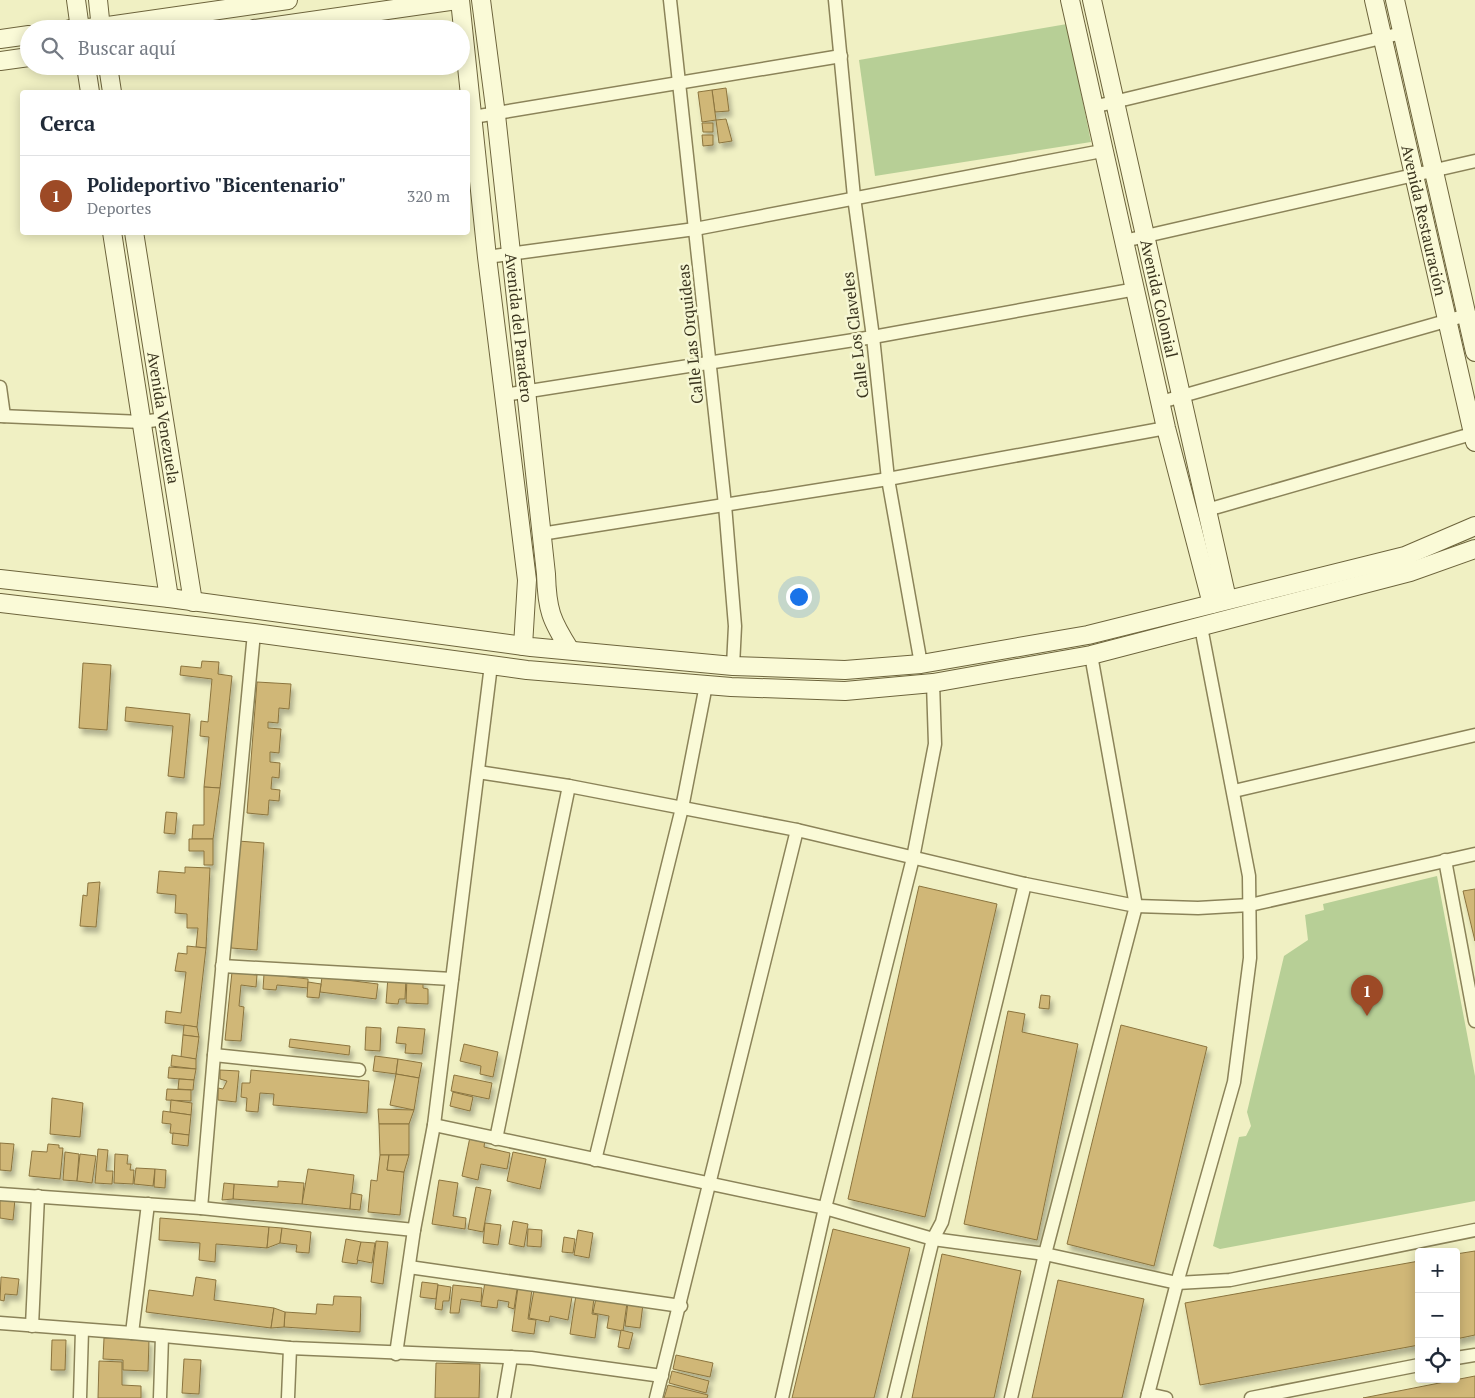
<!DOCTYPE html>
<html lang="es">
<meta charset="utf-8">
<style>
:root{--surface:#fff;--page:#f6f6f7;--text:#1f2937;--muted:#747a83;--line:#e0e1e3;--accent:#9d4a26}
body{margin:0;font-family:"PT Serif",serif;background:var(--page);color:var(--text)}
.controls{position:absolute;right:15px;bottom:15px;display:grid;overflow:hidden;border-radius:5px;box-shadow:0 2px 12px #0003}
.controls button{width:45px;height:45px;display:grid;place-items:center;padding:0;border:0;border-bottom:1px solid var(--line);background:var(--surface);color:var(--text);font:25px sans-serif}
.you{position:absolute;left:798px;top:596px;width:18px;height:18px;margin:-12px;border:4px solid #fff;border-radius:50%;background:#1a73e8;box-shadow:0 0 0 8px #1a73e833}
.badge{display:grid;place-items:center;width:32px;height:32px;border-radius:50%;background:var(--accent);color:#fff;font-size:16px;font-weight:700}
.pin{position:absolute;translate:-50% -41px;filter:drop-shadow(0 1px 2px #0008)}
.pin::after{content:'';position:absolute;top:26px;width:18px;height:15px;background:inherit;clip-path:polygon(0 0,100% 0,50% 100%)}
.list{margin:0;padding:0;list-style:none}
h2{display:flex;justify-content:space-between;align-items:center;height:65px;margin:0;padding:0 20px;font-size:21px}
h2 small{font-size:16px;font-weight:400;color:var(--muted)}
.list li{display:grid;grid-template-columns:32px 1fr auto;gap:15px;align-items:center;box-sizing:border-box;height:80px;padding:0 20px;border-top:1px solid var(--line)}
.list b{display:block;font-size:19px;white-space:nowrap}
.list p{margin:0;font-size:16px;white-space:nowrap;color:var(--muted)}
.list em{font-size:16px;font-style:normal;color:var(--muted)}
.icon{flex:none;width:28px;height:28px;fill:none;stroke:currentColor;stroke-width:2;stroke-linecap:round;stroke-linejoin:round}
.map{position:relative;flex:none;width:1475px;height:1398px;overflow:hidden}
.search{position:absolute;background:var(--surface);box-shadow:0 2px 12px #0003;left:20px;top:20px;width:450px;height:55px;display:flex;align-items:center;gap:12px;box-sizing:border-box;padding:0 18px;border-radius:28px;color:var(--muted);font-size:19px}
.panel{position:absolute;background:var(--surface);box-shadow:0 2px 12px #0003;left:20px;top:90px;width:450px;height:145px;border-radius:5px}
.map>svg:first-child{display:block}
.green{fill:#b7cf96}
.building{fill:#d0b777;stroke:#8b743e;filter:url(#shadow)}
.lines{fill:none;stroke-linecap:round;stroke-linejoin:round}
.street-casing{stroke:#8b8359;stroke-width:15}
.secondary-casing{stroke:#6d643c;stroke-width:20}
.street{stroke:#fafad7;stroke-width:12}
.secondary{stroke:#fafad7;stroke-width:18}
.labels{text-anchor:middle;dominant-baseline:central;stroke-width:5;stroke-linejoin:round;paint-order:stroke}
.street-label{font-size:16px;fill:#3a341e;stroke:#f6f7d3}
</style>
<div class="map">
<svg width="1475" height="1398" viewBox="0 0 1475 1398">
<defs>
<filter id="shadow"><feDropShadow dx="3" dy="5.5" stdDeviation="2.5" flood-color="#0004"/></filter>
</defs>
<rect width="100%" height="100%" fill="#f0f0c3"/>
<g class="green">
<path d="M1067 24 1091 142 875 176 859 60Z"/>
<path d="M1437 876 1475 1076V1201L1220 1249 1213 1246 1239 1137 1246 1136 1251 1126 1247 1112 1284 956 1308 940 1305 915 1324 910 1323 904Z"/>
</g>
<g class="building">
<path d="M726 88 729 111 715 112 712 90Z"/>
<path d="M712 90 716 120 702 122 698 92Z"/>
<path d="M726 119 732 141 719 143 716 120Z"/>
<path d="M702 123H713V132H703Z"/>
<path d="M702 135H713V145L703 146Z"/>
<path d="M202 661 219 662 218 674 232 676 220 788 204 787 209 737 200 736 201 721 208 722 212 679 180 675 181 666 201 668Z"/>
<path d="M83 663 111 665 107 730 79 728Z"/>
<path d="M257 682 291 684 289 709 279 708 278 723 268 722V728L281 729 279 753 270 752V762L280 763 279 778 272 777 271 789 280 790 279 801 269 800 268 815 247 813Z"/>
<path d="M126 707 190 714 184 778 168 776 173 726 125 721Z"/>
<path d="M204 787 220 788 213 839H192L193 825H204Z"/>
<path d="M166 812 177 813 175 834 164 833Z"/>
<path d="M189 839H213V865H204V851H189Z"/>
<path d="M238 841 264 843 257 950 231 948Z"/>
<path d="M185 867 210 868 206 948 196 947 198 928H187V914L175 913 176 895 157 893 159 871 185 873Z"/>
<path d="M100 882 96 927 80 926 83 895 87 896 88 883Z"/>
<path d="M919 886 997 904 925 1217 848 1199Z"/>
<path d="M1475 889V941L1463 891Z"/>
<path d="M187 946 206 948 197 1027 165 1023 166 1011 181 1013 186 972 175 971 178 953 187 954Z"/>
<path d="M232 972 257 975 256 987 241 985 239 1006 244 1007 241 1041 225 1040Z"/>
<path d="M264 974 308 979V988L277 985 276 990 263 989Z"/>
<path d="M322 977 378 984 376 999 320 992Z"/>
<path d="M388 977 406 978 405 999H399L398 1004 386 1003Z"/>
<path d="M407 977 423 978V988L428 989V1004L406 1003Z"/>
<path d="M308 982 321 984 319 998 307 997Z"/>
<path d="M1041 995 1050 996 1049 1009 1039 1008Z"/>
<path d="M1008 1011 1025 1014 1022 1032 1078 1044 1037 1240 964 1224Z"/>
<path d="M184 1025 197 1027 199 1037 183 1035Z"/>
<path d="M1121 1025 1207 1047 1154 1266 1067 1244Z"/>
<path d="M366 1027 381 1028 380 1051 365 1050Z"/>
<path d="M398 1027 425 1029 422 1054 405 1053 406 1044 396 1043Z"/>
<path d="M183 1035 199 1037 196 1059 181 1057Z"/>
<path d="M290 1039 350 1046 349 1055 289 1047Z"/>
<path d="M464 1044 498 1052 493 1077 480 1074 481 1066 460 1061Z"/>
<path d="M172 1055 196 1059V1069L171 1066Z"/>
<path d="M375 1056 398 1059 396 1074 373 1071Z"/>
<path d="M398 1059 422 1063 419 1078 396 1074Z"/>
<path d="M169 1067 196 1069 194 1080 168 1078Z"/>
<path d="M220 1070 239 1071 236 1102 218 1100V1088L223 1089 227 1081 220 1079Z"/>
<path d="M251 1070 369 1081 367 1113 273 1105 274 1094 260 1093 258 1112 246 1111 247 1098 241 1097 242 1083H250Z"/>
<path d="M396 1074 419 1078 414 1110 390 1105Z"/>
<path d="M454 1075 492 1083 489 1099 451 1091Z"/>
<path d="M179 1079 194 1080 193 1090 178 1089Z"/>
<path d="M167 1089 191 1090V1101L166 1100Z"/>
<path d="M453 1092 473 1097 470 1111 450 1106Z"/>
<path d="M52 1098 83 1103 80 1137 50 1134Z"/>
<path d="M171 1100 192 1103 191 1115 170 1112Z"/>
<path d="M378 1109 414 1110 409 1124H379Z"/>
<path d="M163 1111 191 1115 189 1135 170 1133 171 1124 162 1123Z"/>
<path d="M379 1124H409V1155H380Z"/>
<path d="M173 1133 189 1135 188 1146 172 1144Z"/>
<path d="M470 1137 485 1140 484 1147 510 1153 507 1169 481 1164 478 1180 462 1176Z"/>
<path d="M0 1143 14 1144 11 1171 0 1170Z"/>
<path d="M48 1144 59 1145V1148H63L60 1179 29 1176 32 1151 47 1152Z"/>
<path d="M98 1149 108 1150 106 1171H113L112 1184 95 1183Z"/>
<path d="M65 1152 79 1154 77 1181 63 1180Z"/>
<path d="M513 1152 546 1159 540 1189 507 1181Z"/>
<path d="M80 1154 96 1156 92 1183 77 1181Z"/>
<path d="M115 1154 128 1155 127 1164H131L130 1170H134L133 1184 114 1183Z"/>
<path d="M380 1155H389L387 1170 404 1172 400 1215 368 1212 371 1180 377 1181Z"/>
<path d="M389 1155H409L404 1172 387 1170Z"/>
<path d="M136 1168 155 1169 153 1186 134 1184Z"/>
<path d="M155 1169 166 1170 165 1188 154 1187Z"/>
<path d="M308 1169 354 1175 350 1209 302 1204Z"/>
<path d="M439 1180 458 1183 453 1216 466 1218 465 1229 432 1224Z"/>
<path d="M278 1181 304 1183 302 1204 233 1199 234 1184 278 1187Z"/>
<path d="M224 1183 234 1184 233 1199 222 1200Z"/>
<path d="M476 1187 491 1190 483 1232 468 1229Z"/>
<path d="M351 1193 362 1195 360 1210 350 1209Z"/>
<path d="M0 1198 15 1199 13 1220 0 1218Z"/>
<path d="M160 1218 269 1227 267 1248 216 1244 215 1262 199 1260 200 1243 159 1240Z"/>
<path d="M513 1221 528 1224 524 1247 509 1244Z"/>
<path d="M485 1223 501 1225 498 1245 483 1243Z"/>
<path d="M269 1227 282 1228 280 1243 267 1248Z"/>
<path d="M282 1228 311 1232 309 1253 296 1252 297 1245 280 1243Z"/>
<path d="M528 1229 542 1230 541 1247 527 1246Z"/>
<path d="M833 1229 910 1248 874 1398H792Z"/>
<path d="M578 1230 593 1233 589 1258 574 1255Z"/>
<path d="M564 1237 575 1239 573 1253 562 1252Z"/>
<path d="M346 1239 361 1242 357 1264 342 1262Z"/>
<path d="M376 1241 388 1242 383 1284 371 1282Z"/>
<path d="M361 1242 375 1243 372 1263 357 1260Z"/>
<path d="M1475 1251V1335L1456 1339V1254Z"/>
<path d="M942 1254 1021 1271 994 1398H912Z"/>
<path d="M1419 1261V1345L1200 1385 1185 1303Z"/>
<path d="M1 1277 19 1279 17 1295 5 1294 4 1301 0 1300Z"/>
<path d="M196 1277 216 1280 214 1300 274 1308 271 1328 146 1312 149 1290 193 1296Z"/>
<path d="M1058 1280 1144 1299 1122 1398H1032Z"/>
<path d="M422 1282 438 1284 436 1299 420 1297Z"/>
<path d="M485 1282 518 1283 514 1309 508 1307 509 1302 498 1300 497 1308 481 1306Z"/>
<path d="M438 1285 451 1287 449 1301H443L442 1310 435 1309Z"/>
<path d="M453 1285 482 1288 481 1302 461 1299 459 1313H450Z"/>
<path d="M518 1287 532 1289 528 1319 536 1320 534 1334 512 1331Z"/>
<path d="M534 1290 572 1297 568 1320 550 1316 549 1322 529 1318Z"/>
<path d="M576 1295 594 1298 592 1314 598 1315 595 1338 570 1334Z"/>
<path d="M334 1296 361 1297 360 1332 284 1327 285 1312 316 1314 317 1304 333 1305Z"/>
<path d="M596 1298 627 1303 623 1331 607 1328 609 1316 593 1313Z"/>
<path d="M628 1302 643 1304 640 1328 625 1326Z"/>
<path d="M274 1308 285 1312 284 1327 271 1328Z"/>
<path d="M621 1330 633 1333 629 1349 618 1347Z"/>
<path d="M104 1338 149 1340 148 1371 123 1370V1360L103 1359Z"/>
<path d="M52 1340H66L65 1370H51Z"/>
<path d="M676 1355 713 1363 710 1377 673 1369Z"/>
<path d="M184 1359 201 1360 199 1394 182 1393Z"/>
<path d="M99 1361 122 1362V1385L141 1386V1398H98Z"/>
<path d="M436 1363 480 1364 479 1398H435Z"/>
<path d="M672 1371 709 1381 706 1393 669 1383Z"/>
<path d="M1475 1376V1398H1363Z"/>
<path d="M668 1385 708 1395 707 1398H664Z"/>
</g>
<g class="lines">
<defs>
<g id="street">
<path d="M670 0 725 505 735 626 733 666"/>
<path d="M835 0 854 197 873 337 888 479 921 664"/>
<path d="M1093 107 1402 33"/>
<path d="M473 117 841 56"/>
<path d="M1124 241 1475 161"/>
<path d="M487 257 695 229 1102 151"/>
<path d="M0 387 4 416"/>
<path d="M504 395 873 337 1136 289"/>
<path d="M1161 402 1467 315"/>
<path d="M0 416 142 422 164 419"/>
<path d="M1207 510 1475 433"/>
<path d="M541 534 888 479 1166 428"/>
<path d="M478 772 569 786 797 830 1025 884 1136 906 1198 908 1250 905 1475 854"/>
<path d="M1234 791 1475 735"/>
<path d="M1445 860 1475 1021"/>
<path d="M222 966 452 979"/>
<path d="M214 1055 359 1070"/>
<path d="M434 1125 825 1208 933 1239 1045 1254 1177 1283 1230 1280 1475 1230"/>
<path d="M496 1139 569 786"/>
<path d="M595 1160 682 808 706 685"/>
<path d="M0 1194 201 1208 414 1230"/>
<path d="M201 1208 214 1055 254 633"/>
<path d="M409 1267 681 1306"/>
<path d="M0 1323 132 1333 290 1348 531 1358 662 1376"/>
<path d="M32 1326 38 1196"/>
<path d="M132 1333 148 1204"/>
<path d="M396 1354 414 1230 434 1125 491 665"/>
<path d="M1456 1358 1475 1355"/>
<path d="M1148 1394 1166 1398"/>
<path d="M80 1398 82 1330"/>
<path d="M160 1398 162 1336"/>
<path d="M288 1398 290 1348"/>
<path d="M504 1398 511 1357"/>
<path d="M656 1398 797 830"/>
<path d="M782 1398 825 1208 913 858 935 744 933 683"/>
<path d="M894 1398 933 1239 942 1222 1025 884"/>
<path d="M1011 1398 1045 1254 1136 906 1091 655"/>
<path d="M1147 1398 1177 1283 1234 1082 1250 958 1249 876 1201 627"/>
<path d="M1251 1398 1419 1365"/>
</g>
<g id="secondary">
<path d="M76 0 80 29"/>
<path d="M98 0 101 29"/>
<path d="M460 0 487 257 527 580 523 646"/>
<path id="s1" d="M481 0 496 115 546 574C547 610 551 620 570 650"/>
<path d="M1070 0 1166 428 1212 604"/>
<path id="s2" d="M1092 0 1227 599"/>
<path id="s3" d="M1374 0 1475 442"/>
<path d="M1395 0 1475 352"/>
<path d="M70 29 101 27 288 0"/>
<path d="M254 29 457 0"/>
<path d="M0 39 29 35"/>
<path d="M0 61 29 57"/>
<path d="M86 66 90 92"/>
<path d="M108 66 112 92"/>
<path d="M112 232 169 598"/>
<path id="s4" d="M134 232 193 602"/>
<path d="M0 579 169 598 531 647 733 666 845 670 921 664 1088 635 1405 556 1475 526"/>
<path d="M0 603 254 633 527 670 731 687 845 691 933 683 1091 655 1410 572 1475 549"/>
</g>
</defs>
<use href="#street" class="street-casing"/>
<use href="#secondary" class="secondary-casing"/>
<use href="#street" class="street"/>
<use href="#secondary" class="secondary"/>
</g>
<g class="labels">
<g class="street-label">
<text stroke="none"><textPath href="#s3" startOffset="226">Avenida Restauración</textPath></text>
<text stroke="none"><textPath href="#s2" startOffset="306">Avenida Colonial</textPath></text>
<text stroke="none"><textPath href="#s1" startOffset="330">Avenida del Paradero</textPath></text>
<text transform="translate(690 334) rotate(-96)">Calle Las Orquideas</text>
<text transform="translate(855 335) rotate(-97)">Calle Los Claveles</text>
<text stroke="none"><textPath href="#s4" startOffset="188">Avenida Venezuela</textPath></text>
</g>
</g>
</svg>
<div class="controls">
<button>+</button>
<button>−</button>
<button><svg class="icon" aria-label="locate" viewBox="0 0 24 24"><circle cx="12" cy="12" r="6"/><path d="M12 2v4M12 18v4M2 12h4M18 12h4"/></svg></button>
</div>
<div class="you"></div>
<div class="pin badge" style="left:1367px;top:1016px">1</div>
<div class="search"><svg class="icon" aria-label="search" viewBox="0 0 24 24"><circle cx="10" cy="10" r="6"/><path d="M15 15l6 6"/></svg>Buscar aquí</div>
<section class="panel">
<h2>Cerca<small></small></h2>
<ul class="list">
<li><span class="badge">1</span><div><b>Polideportivo &quot;Bicentenario&quot;</b><p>Deportes</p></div><em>320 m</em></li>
</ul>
</section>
</div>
